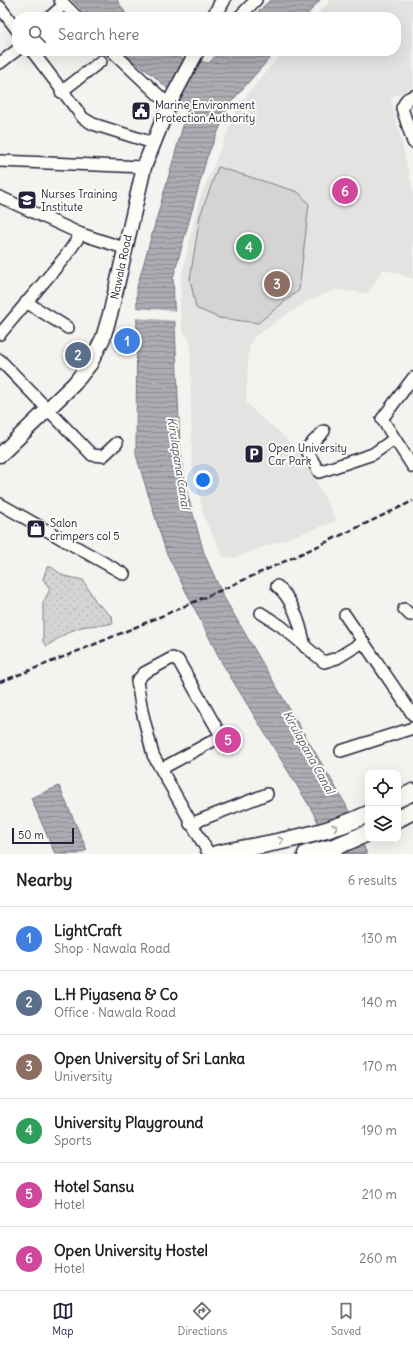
<!DOCTYPE html>
<meta charset="utf-8">
<style>
:root{--surface:#fff;--page:#f6f6f6;--text:#202124;--muted:#757577;--line:#e0e0e0;--accent:#22223b}
body{margin:0;font-family:Delius,sans-serif;background:var(--page);color:var(--text)}
.controls{position:absolute;right:12px;bottom:12px;display:grid;overflow:hidden;border-radius:8px;box-shadow:0 4px 16px #0002}
.controls button{width:36px;height:36px;display:grid;place-items:center;padding:0;border:0;border-bottom:1px solid var(--line);background:var(--surface);color:var(--text);font:20px sans-serif}
.scale{position:absolute;left:12px;bottom:10px;width:62px;box-sizing:border-box;padding-left:4px;border:2px solid #22223b;border-top:0;font-size:11px;line-height:14px;white-space:nowrap;color:#22223b;-webkit-text-stroke:3px #fdfcf7;paint-order:stroke}
.you{position:absolute;left:203px;top:480px;width:14px;height:14px;margin:-10px;border:3px solid #fff;border-radius:50%;background:#1a73e8;box-shadow:0 0 0 6px #1a73e833}
.badge{display:grid;place-items:center;width:26px;height:26px;border-radius:50%;background:var(--accent);color:#fff;font-size:13px;font-weight:700}
.pin{position:absolute;translate:-50% -50%;border:2px solid #fff;box-shadow:0 1px 4px #0006}
.list{margin:0;padding:0;list-style:none}
h2{display:flex;justify-content:space-between;align-items:center;height:52px;margin:0;padding:0 16px;font-size:17px}
h2 small{font-size:13px;font-weight:400;color:var(--muted)}
.list li{display:grid;grid-template-columns:26px 1fr auto;gap:12px;align-items:center;box-sizing:border-box;height:64px;padding:0 16px;border-top:1px solid var(--line)}
.list b{display:block;font-size:15px;white-space:nowrap}
.list p{margin:0;font-size:13px;white-space:nowrap;color:var(--muted)}
.list em{font-size:13px;font-style:normal;color:var(--muted)}
.icon{flex:none;width:22px;height:22px;fill:none;stroke:currentColor;stroke-width:2;stroke-linecap:round;stroke-linejoin:round}
.map{position:relative;flex:none;width:413px;height:854px;overflow:hidden}
.search{position:absolute;background:var(--surface);box-shadow:0 4px 16px #0002;left:12px;right:12px;top:12px;height:44px;display:flex;align-items:center;gap:10px;box-sizing:border-box;padding:0 14px;border-radius:16px;color:var(--muted);font-size:15px}
.sheet{height:436px;background:var(--surface)}
nav{display:flex;justify-content:space-around;align-items:center;box-sizing:border-box;height:56px;border-top:1px solid var(--line);background:var(--surface);font-size:11px;color:var(--muted)}
nav a{display:grid;justify-items:center;gap:2px}
nav .on{color:var(--accent)}
.map>svg:first-child{display:block}
.built{fill:#e4e3e2}
.grass{fill:url(#grass-dots);stroke:#7c7b88}
.garden{fill:#d5d4d5;stroke:#7c7b88}
.water{fill:url(#water-rules);stroke:#757582}
.pier{fill:#f4f3ef}
.lines{fill:none;stroke-linecap:round;stroke-linejoin:round}
.minor-casing{stroke:#22223b;stroke-width:14}
.major-casing{stroke:#22223b;stroke-width:17}
.highway-casing{stroke:#22223b;stroke-width:19}
.minor{stroke:#fdfcf7;stroke-width:11}
.major{stroke:#fdfcf7;stroke-width:14}
.highway{stroke:#fdfcf7;stroke-width:16}
.rail{stroke:#22223b;stroke-width:2.5;stroke-dasharray:6 3;stroke-linecap:butt}
.oneway{stroke:#9a9aa2}
.labels{text-anchor:middle;dominant-baseline:central;stroke-width:4;stroke-linejoin:round;paint-order:stroke}
.poi-label{font-size:11px;fill:#22223b;stroke:#fdfcf7;text-anchor:start}
.street-label{font-size:11px;fill:#22223b;stroke:#fdfcf7}
.water-label{font-size:12px;font-style:italic;fill:#59596b;stroke:#fdfcf7}
</style>
<div class="map">
<svg width="413" height="854" viewBox="0 0 413 854">
<defs>
<pattern id="grass-dots" width="8" height="8" patternUnits="userSpaceOnUse"><rect width="8" height="8" fill="#d5d4d5"/><path d="M2 2h.1M6 6h.1" fill="none" stroke="#b7b6b8" stroke-width="1.8" stroke-linecap="round"/></pattern>
<pattern id="water-rules" width="6" height="5" patternUnits="userSpaceOnUse"><rect width="6" height="5" fill="#acacb2"/><path d="M0 2.5h6" fill="none" stroke="#8c8c92"/></pattern>
</defs>
<rect width="100%" height="100%" fill="#f4f3ef"/>
<filter id="ink" filterUnits="userSpaceOnUse"><feTurbulence type="fractalNoise" baseFrequency=".025" numOctaves="2"/><feDisplacementMap in="SourceGraphic" scale="8" xChannelSelector="R" yChannelSelector="G"/><feConvolveMatrix kernelMatrix="1 2 1 2 8 2 1 2 1" color-interpolation-filters="sRGB"/></filter>
<g filter="url(#ink)">
<path class="built" d="M331 0H413V87L391 98 413 190V279L383 269 368 293 335 290 306 302 255 336 249 347 246 402 258 415 281 433 305 461 337 521 233 558 223 557 204 517 192 464 190 341 183 331 180 310 181 279 199 200 239 104 284 51H396V17H314Z"/>
<path class="grass" d="M47 567H51L64 576 83 580 96 602 112 617 113 623C103 626 97 625 87 626 72 628 59 638 47 646L43 642V603L50 589 43 579Z"/>
<path class="garden" d="M218 167 298 192 309 204 299 290 258 323 219 318 196 308 190 279 200 216Z"/>
<g class="water">
<path d="M72 0H117L128 17H89Z"/>
<path d="M270 0H320L305 17H253Z"/>
<path d="M119 51H167L176 57 209 63 220 51H276L231 102 207 157 173 278 180 445 186 489 204 553 223 596 346 805 367 854H335L310 807 222 663 166 552 136 455 137 287 188 108 154 76Z"/>
<path d="M59 786 87 850 78 854H55L31 798Z"/>
</g>
<path class="pier" d="M135 308 177 311V321L135 318Z"/>
<g class="lines">
<defs>
<g id="minor">
<path d="M60 0 77 17"/>
<path d="M0 7 17 30"/>
<path d="M50 17 59 9"/>
<path d="M239 17 256 0"/>
<path d="M32 51 83 118 93 124 153 143"/>
<path d="M112 51 169 105"/>
<path d="M0 63 17 50"/>
<path d="M61 92 101 61"/>
<path d="M413 96 407 99 402 108 413 142"/>
<path d="M0 161 144 167"/>
<path d="M0 197 81 234 124 248"/>
<path d="M26 302 68 328"/>
<path d="M0 334 65 257 81 234"/>
<path d="M0 360 92 455 103 456 117 443"/>
<path d="M413 378 382 419 413 467"/>
<path d="M324 431 306 449 319 472 373 454 394 439"/>
<path d="M0 504 124 574"/>
<path d="M277 586C294 600 301 626 305 647"/>
<path d="M404 609 410 615 413 614"/>
<path d="M261 613 281 626 324 662 337 658 363 642"/>
<path d="M345 615 413 715"/>
<path d="M341 751 413 728"/>
<path d="M161 769 220 737V734L178 660 172 658 144 673 137 681 142 711 153 755 209 854"/>
<path d="M190 824 267 794"/>
</g>
<g id="major">
<path d="M214 17 223 0"/>
<path d="M0 455 74 384 90 364 103 338 111 311 144 167 170 102 197 51"/>
</g>
<g id="highway">
<path d="M398 799 413 792"/>
<path d="M398 819 413 811"/>
<path d="M216 854C267 843 321 837 368 814"/>
<path d="M306 854 337 846 368 833"/>
</g>
</defs>
<use href="#minor" class="minor-casing"/>
<use href="#major" class="major-casing"/>
<use href="#highway" class="highway-casing"/>
<use href="#minor" class="minor"/>
<use href="#major" class="major"/>
<use href="#highway" class="highway"/>
<path class="rail" d="M0 682C140 628 278 566 413 501"/>
</g>
<defs><path id="oneway-chevron" d="M-2-3.5L2.5 0L-2 3.5" fill="none" stroke-width="1.6" stroke-linecap="round" stroke-linejoin="round"/></defs>
<g class="oneway">
<use href="#oneway-chevron" transform="translate(335 827) rotate(-19)"/>
<use href="#oneway-chevron" transform="translate(281 840) rotate(-12)"/>
</g>
</g>
<defs>
<symbol id="civic-square" viewBox="-11 -11 22 22"><rect x="-9" y="-9" width="18" height="18" rx="4" fill="#22223b" stroke="#fdfcf7"/><path d="M-.6-6.5H3V-4.5H.6V-3L4-1V1h2V6H-6V1h2V-1L-.6-3ZM-1.2 2.5V6h2.4V2.5Z" fill="#fff"/></symbol>
<symbol id="school-square" viewBox="-11 -11 22 22"><rect x="-9" y="-9" width="18" height="18" rx="4" fill="#22223b" stroke="#fdfcf7"/><path d="M0-5L7-2L0 1L-7-2ZM-4 1L0 2.5L4 1V4Q0 6-4 4Z" fill="#fff"/></symbol>
<symbol id="parking-square" viewBox="-11 -11 22 22"><rect x="-9" y="-9" width="18" height="18" rx="4" fill="#22223b" stroke="#fdfcf7"/><path d="M-3.5-5.5H1a3.5 3.5 0 0 1 0 7H-1V5.5H-3.5ZM-1-3.4V-.6H.8a1.4 1.4 0 0 0 0-2.8Z" fill="#fff"/></symbol>
<symbol id="shop-square" viewBox="-11 -11 22 22"><rect x="-9" y="-9" width="18" height="18" rx="4" fill="#22223b" stroke="#fdfcf7"/><path d="M-5-2.5h2.3a2.7 3.5 0 0 1 5.4 0H5L5.5 6h-11ZM-1.5-2.5h3a1.5 2.3 0 0 0-3 0Z" fill="#fff"/></symbol>
</defs>
<g fill-rule="evenodd">
<use href="#civic-square" x="130" y="100" width="22" height="22"/>
<use href="#school-square" x="16" y="189" width="22" height="22"/>
<use href="#parking-square" x="243" y="443" width="22" height="22"/>
<use href="#shop-square" x="25" y="518" width="22" height="22"/>
</g>
<g class="labels">
<g class="poi-label">
<text x="155" y="105">Marine Environment<tspan x="155" dy="13">Protection Authority</tspan></text>
<text x="41" y="194">Nurses Training<tspan x="41" dy="13">Institute</tspan></text>
<text x="268" y="448">Open University<tspan x="268" dy="13">Car Park</tspan></text>
<text x="50" y="523">Salon<tspan x="50" dy="13">crimpers col 5</tspan></text>
</g>
<g class="street-label">
<text transform="translate(121 267) rotate(-78)">Nawala Road</text>
</g>
<g class="water-label">
<text transform="translate(179 463) rotate(81)">Kirulapana Canal</text>
<text transform="translate(309 752) rotate(61)">Kirulapana Canal</text>
</g>
</g>
</svg>
<div class="controls">
<button><svg class="icon" aria-label="locate" viewBox="0 0 24 24"><circle cx="12" cy="12" r="6"/><path d="M12 2v4M12 18v4M2 12h4M18 12h4"/></svg></button>
<button><svg class="icon" aria-label="layers" viewBox="0 0 24 24"><path d="M12 4l9 5-9 5-9-5zM3 14l9 5 9-5"/></svg></button>
</div>
<div class="scale">50 m</div>
<div class="you"></div>
<div class="pin badge" style="left:127px;top:341px;background:#3f7fe0">1</div>
<div class="pin badge" style="left:78px;top:355px;background:#5c6f8a">2</div>
<div class="pin badge" style="left:277px;top:284px;background:#8d6e63">3</div>
<div class="pin badge" style="left:249px;top:247px;background:#2e9e5b">4</div>
<div class="pin badge" style="left:228px;top:740px;background:#d1479c">5</div>
<div class="pin badge" style="left:345px;top:191px;background:#d1479c">6</div>
<div class="search"><svg class="icon" aria-label="search" viewBox="0 0 24 24"><circle cx="10" cy="10" r="6"/><path d="M15 15l6 6"/></svg>Search here</div>
</div>
<section class="sheet">
<h2>Nearby<small>6 results</small></h2>
<ul class="list">
<li><span class="badge" style="background:#3f7fe0">1</span><div><b>LightCraft</b><p>Shop · Nawala Road</p></div><em>130 m</em></li>
<li><span class="badge" style="background:#5c6f8a">2</span><div><b>L.H Piyasena &amp; Co</b><p>Office · Nawala Road</p></div><em>140 m</em></li>
<li><span class="badge" style="background:#8d6e63">3</span><div><b>Open University of Sri Lanka</b><p>University</p></div><em>170 m</em></li>
<li><span class="badge" style="background:#2e9e5b">4</span><div><b>University Playground</b><p>Sports</p></div><em>190 m</em></li>
<li><span class="badge" style="background:#d1479c">5</span><div><b>Hotel Sansu</b><p>Hotel</p></div><em>210 m</em></li>
<li><span class="badge" style="background:#d1479c">6</span><div><b>Open University Hostel</b><p>Hotel</p></div><em>260 m</em></li>
</ul>
</section>
<nav>
<a class="on"><svg class="icon" aria-label="map" viewBox="0 0 24 24"><path d="M3 6l6-2 6 2 6-2v14l-6 2-6-2-6 2zM9 4v14M15 6v14"/></svg>Map</a>
<a><svg class="icon" aria-label="directions" viewBox="0 0 24 24"><path d="M12 3l9 9-9 9-9-9zM9 14v-3h6M13 9l2 2-2 2"/></svg>Directions</a>
<a><svg class="icon" aria-label="saved" viewBox="0 0 24 24"><path d="M7 4h10v16l-5-4-5 4z"/></svg>Saved</a>
</nav>
